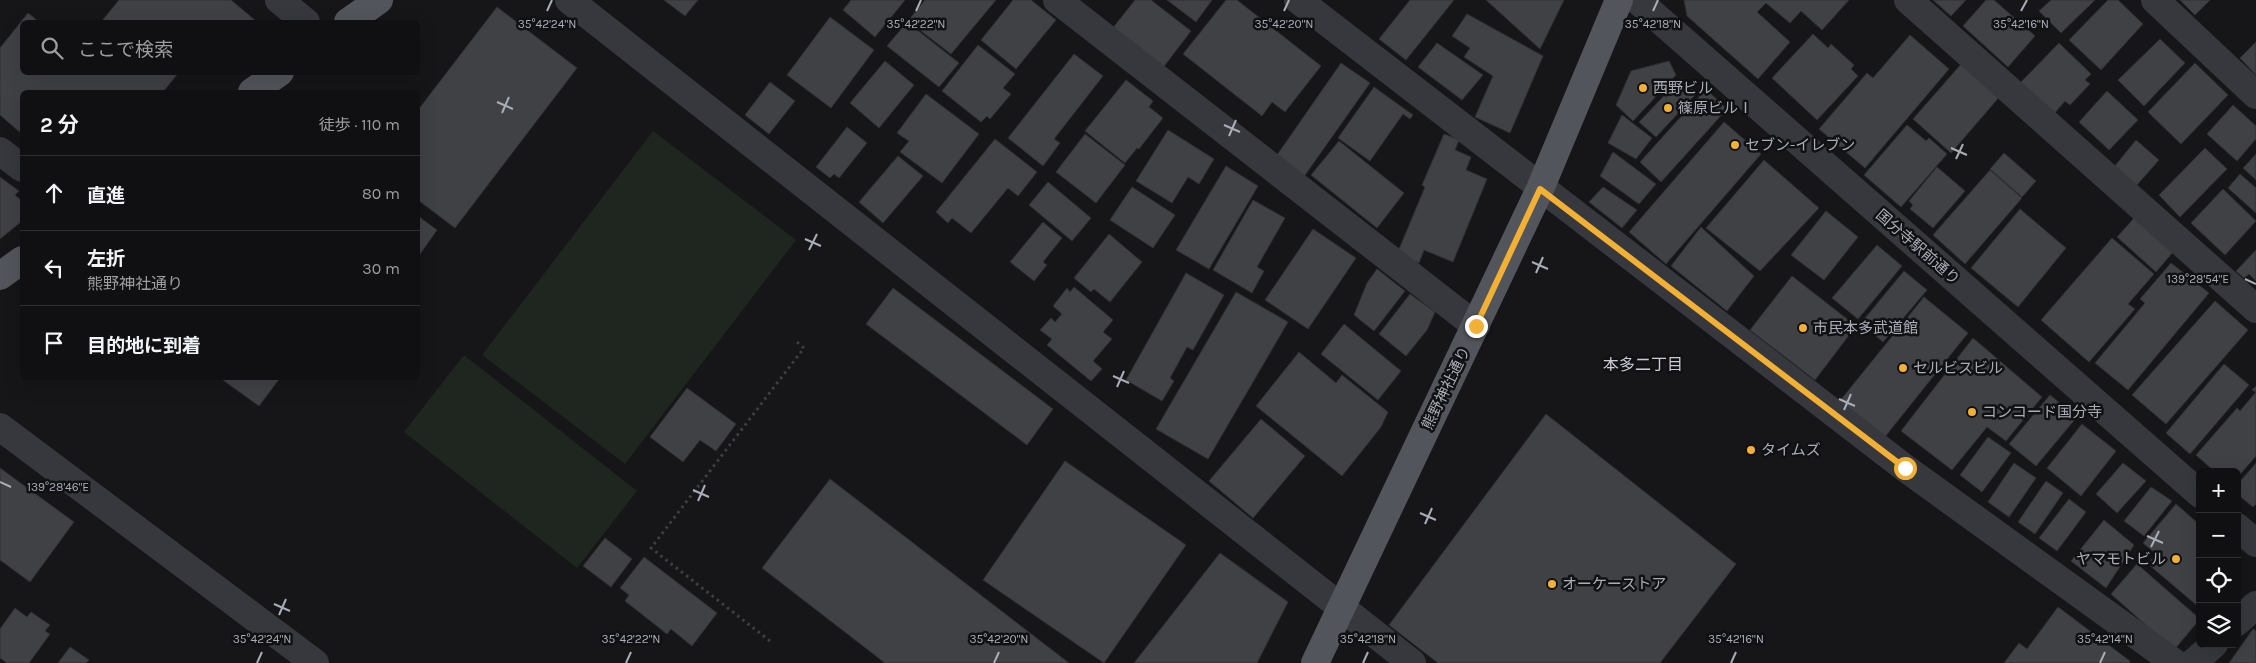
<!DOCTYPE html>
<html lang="ja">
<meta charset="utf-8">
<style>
:root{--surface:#101012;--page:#1e1e20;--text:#f1f3f6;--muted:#9c9d9f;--line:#303032}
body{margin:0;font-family:Karla,"Noto Sans JP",sans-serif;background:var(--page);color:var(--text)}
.controls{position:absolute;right:15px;bottom:15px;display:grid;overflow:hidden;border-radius:8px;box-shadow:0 5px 20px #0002}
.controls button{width:45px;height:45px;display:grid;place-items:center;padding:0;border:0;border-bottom:1px solid var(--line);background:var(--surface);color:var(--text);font:25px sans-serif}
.stop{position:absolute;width:15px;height:15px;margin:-11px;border:4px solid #f2b134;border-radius:50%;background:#fff}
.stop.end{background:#f2b134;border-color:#fff;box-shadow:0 1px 5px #0008}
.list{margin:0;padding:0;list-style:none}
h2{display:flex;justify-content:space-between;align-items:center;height:65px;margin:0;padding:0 20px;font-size:21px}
h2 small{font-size:16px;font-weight:400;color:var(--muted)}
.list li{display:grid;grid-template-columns:32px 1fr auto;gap:15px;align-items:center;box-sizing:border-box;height:75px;padding:0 20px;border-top:1px solid var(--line)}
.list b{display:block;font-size:19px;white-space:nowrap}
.list p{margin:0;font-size:16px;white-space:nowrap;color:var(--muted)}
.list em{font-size:16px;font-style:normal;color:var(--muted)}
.icon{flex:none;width:28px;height:28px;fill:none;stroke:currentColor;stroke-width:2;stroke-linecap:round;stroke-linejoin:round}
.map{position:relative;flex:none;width:2256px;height:663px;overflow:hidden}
.search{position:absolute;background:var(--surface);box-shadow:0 5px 20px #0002;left:20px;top:20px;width:400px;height:55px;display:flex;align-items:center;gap:12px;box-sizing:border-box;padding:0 18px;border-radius:8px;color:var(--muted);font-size:19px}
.panel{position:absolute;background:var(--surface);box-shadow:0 5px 20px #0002;left:20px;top:90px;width:400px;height:290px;border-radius:8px}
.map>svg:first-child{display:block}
.green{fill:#1e261f}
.building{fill:#404145;stroke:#303034}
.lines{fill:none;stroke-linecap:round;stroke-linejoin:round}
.path{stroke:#3d3f44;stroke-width:3;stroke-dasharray:2.5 4;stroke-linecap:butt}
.minor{stroke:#37383d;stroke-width:28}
.major{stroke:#53555c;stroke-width:28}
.route{stroke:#f2b134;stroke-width:6}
.ticks{fill:none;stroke:#a8adb8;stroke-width:2}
.poi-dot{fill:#f2b134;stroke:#111113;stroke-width:2}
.labels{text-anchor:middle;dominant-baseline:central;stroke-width:5;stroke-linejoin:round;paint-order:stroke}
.poi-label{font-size:15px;fill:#a8adb8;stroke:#111113;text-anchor:start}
.street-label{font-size:15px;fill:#a8adb8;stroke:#111113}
.neighbourhood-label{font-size:16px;fill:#c9ccd4;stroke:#111113}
.ticks-label{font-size:12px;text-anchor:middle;fill:#a8adb8;stroke:#111113;stroke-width:5;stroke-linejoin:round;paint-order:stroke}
</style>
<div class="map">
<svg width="2256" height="663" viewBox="0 0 2256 663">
<rect width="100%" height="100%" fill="#161618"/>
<g class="green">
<path d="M653 131 796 240 625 464 482 355Z"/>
<path d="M464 355 637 491 577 568 404 432Z"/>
</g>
<g class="building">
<path d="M119 0H231L256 21 255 22H101Z"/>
<path d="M664 0H698L685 16Z"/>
<path d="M851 0H905L875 37 843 10Z"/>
<path d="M925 0H996L951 54 908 21Z"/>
<path d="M1013 0H1031L1056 20 1016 69 981 40Z"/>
<path d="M1135 0H1151L1191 31 1162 69 1112 29Z"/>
<path d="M1167 0H1212L1196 22Z"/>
<path d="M1226 0H1237L1321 66 1285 112 1272 102 1262 116 1183 54Z"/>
<path d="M1410 0H1454L1406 60 1379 39Z"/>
<path d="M1486 0H1564L1540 49Z"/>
<path d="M1684 0H1849L1822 30 1801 11 1790 23 1766 3 1757 12 1790 42 1758 79 1687 16Z"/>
<path d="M1933 0H1966L1951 16Z"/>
<path d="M1986 0H1994L2035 36 2008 67 1963 26Z"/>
<path d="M2051 0H2095L2061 33 2039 11Z"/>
<path d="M2108 0H2118L2143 24 2101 70 2069 40Z"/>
<path d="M2180 0H2210L2195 15Z"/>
<path d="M497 7 577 68 455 228 418 200V110Z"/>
<path d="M28 13 39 22H22V72H179L163 92H22V134L0 115V48Z"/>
<path d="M1467 14 1543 56 1510 133 1475 117 1493 76 1464 57 1470 48 1452 36Z"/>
<path d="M830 17 874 50 831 108 787 75Z"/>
<path d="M907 22 959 63 939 87 887 46Z"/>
<path d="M1813 34 1828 48 1831 44 1854 65 1851 69 1858 76 1817 120 1772 78Z"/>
<path d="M1910 35 1949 69 1865 168 1819 129 1867 73 1873 78Z"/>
<path d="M2160 39 2185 63 2144 106 2118 80Z"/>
<path d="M2256 42V75L2240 58Z"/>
<path d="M1437 43 1483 75 1462 100 1418 67Z"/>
<path d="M2059 43 2091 74 2085 80 2090 84 2070 105 2065 101 2053 115 2020 83Z"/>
<path d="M978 45 1015 74 1003 88 1011 94 990 119 987 116 981 122 942 91Z"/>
<path d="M1074 54 1103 76 1054 139 1060 143 1043 166 1008 138Z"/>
<path d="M885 61 914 85 879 128 850 103Z"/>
<path d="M1669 61 1676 75 1633 121 1616 105 1631 71Z"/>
<path d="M1963 62 2001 95 1951 153 1913 119Z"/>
<path d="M1341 63 1370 83 1303 178 1275 158Z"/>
<path d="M2195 63 2228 95 2181 144 2148 112Z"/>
<path d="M1681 78 1696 94 1656 137 1639 122Z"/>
<path d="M1126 80 1153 101 1149 107 1163 118 1139 149 1137 148 1125 163 1085 131Z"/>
<path d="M770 82 795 101 769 134 745 115Z"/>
<path d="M1374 87 1413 115 1410 119 1403 114 1370 161 1338 138Z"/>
<path d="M1706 89 1727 109 1661 182 1640 162Z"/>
<path d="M2107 91 2138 120 2109 150 2079 122Z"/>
<path d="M926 94 979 134 942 183 900 152 909 141 897 133Z"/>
<path d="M2233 105 2256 126V139L2237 161 2207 134Z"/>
<path d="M1622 115 1652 138 1636 159 1608 143Z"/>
<path d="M1724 122 1761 154 1666 264 1629 232Z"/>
<path d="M1907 125 1926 141 1929 138 1947 154 1901 207 1864 175Z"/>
<path d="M847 127 867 143 839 178 834 174 830 178 816 167Z"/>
<path d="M1168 130 1214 159 1199 184 1188 177 1172 203 1136 181Z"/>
<path d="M1085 134 1125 165 1096 203 1056 172Z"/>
<path d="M1444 134 1459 140 1455 150 1471 157 1466 170 1487 179 1453 262 1424 250 1419 263 1397 254 1425 187 1422 185Z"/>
<path d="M995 139 1037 172 1018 196 1008 188 971 233 952 218 948 223 936 212Z"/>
<path d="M2136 140 2159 160 2136 186 2114 167Z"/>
<path d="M1339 141 1404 193 1377 228 1311 175Z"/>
<path d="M2205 148 2227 169 2180 217 2159 195Z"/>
<path d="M1613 152 1656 184 1639 204 1600 176Z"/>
<path d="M2004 153 2036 181 2022 197 1990 169Z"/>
<path d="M2256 154V180L2243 168Z"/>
<path d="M898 156 923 176 883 223 859 202Z"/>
<path d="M1764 160 1819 208 1760 271 1706 228Z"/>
<path d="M1226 166 1258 186 1209 269 1176 250Z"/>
<path d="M1937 167 1965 191 1933 228 1910 209 1913 205 1909 201Z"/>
<path d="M1990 170 2022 198 1965 264 1933 235Z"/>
<path d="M2240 174 2256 188V213L2228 188Z"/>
<path d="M0 177 19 191 15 195 22 201V221L0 239Z"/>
<path d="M1048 182 1091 218 1072 241 1029 205Z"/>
<path d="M1132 187 1175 215 1153 248 1110 220Z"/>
<path d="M1603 187 1637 210 1622 228 1589 202Z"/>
<path d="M2223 189 2256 221 2225 255 2191 223Z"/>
<path d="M1253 200 1285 218 1257 267 1264 271 1252 293 1213 270Z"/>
<path d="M2020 209 2066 248 2018 307 1971 268Z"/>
<path d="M1826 211 1858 237 1824 280 1791 255Z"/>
<path d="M418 216 437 230 418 257Z"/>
<path d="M2135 217 2173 252 2156 272 2117 237Z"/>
<path d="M1043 222 1062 238 1043 262 1047 265 1034 281 1010 262Z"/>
<path d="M1701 227 1754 276 1727 311 1671 266Z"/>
<path d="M1313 229 1356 258 1308 329 1265 300Z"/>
<path d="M1109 234 1142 262 1110 302 1094 289 1091 292 1074 278Z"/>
<path d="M2112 238 2154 274 2128 304 2135 309 2089 362 2041 320Z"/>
<path d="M1877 245 1902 266 1858 319 1832 298Z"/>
<path d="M2256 250V281L2249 274 2244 278 2236 271Z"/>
<path d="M2171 263 2209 293 2128 390 2095 363 2145 303 2140 299Z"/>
<path d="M1377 269 1405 291 1374 331 1354 315 1367 283Z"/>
<path d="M1904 271 1927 290 1883 342 1861 323Z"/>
<path d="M1186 273 1224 295 1193 350 1187 347 1170 378 1174 381 1162 401 1126 380Z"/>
<path d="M1792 276 1856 326 1815 380 1750 330Z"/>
<path d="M1074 287 1113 320 1103 332 1112 339 1093 361 1102 369 1091 381 1047 345 1052 339 1040 330 1051 318 1055 322 1062 314 1053 306 1067 288 1070 292Z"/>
<path d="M893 288 1053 409 1027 445 866 324Z"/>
<path d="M1236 292 1288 322 1208 459 1156 429Z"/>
<path d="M1410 294 1435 312 1427 330 1406 356 1379 334Z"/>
<path d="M1924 297 1968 333 1884 438 1839 402Z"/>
<path d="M2215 301 2248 330 2166 424 2132 395Z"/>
<path d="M1344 324 1401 371 1378 400 1321 354Z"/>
<path d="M1973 338 2042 397 2006 441 1987 427 1952 470 1901 431Z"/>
<path d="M1299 352 1336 383 1342 375 1388 412 1381 427 1342 476 1256 406Z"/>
<path d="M2224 364 2249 385 2190 454 2166 433Z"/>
<path d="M220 378H280L259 406Z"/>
<path d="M2256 386V456L2237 478V472H2215L2196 455 2237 408 2240 411 2256 392 2252 390Z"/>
<path d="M687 388 736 424 716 451 700 440 683 462 650 437Z"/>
<path d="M2050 395 2077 417 2036 466 2009 444Z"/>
<path d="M1546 414 1736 564 1660 663H1438L1389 625Z"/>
<path d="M1261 419 1305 456 1253 518 1209 481Z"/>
<path d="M2082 424 2116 451 2081 496 2047 468Z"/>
<path d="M1988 437 2011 453 1982 492 1960 475Z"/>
<path d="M1065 461 1186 545 1104 663 983 580Z"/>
<path d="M2014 463 2036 478 2009 517 1988 502Z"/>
<path d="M2123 463 2146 481 2117 513 2096 494Z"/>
<path d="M2256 463V504L2253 507 2237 494V485Z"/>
<path d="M0 468 74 522 30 582 0 560Z"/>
<path d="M830 479 1069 663H885L762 568Z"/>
<path d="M2046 481 2063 493 2035 534 2018 522Z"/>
<path d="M2151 487 2172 501 2144 536 2124 521Z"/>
<path d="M2069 499 2086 512 2057 551 2039 538Z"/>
<path d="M2176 504 2200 525V608L2148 564 2156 554 2143 543Z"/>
<path d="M2104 520 2134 545 2106 588 2071 561Z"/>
<path d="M605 538 632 559 611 587 583 566Z"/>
<path d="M1220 553 1288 602 1257 663H1134Z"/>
<path d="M644 557 717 613 692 646 671 629 667 634 625 601 629 595 620 588Z"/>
<path d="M2137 564 2200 619 2174 650 2111 594Z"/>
<path d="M2058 607 2130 661 2129 663H2004L2019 643 2027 649Z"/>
<path d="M15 608 27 617 31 612 50 625 45 631 50 634 29 663H7L0 658V629Z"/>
<path d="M2253 629 2256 631V663H2229Z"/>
<path d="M70 647 89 660 86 663H58Z"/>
</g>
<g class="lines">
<path class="path" d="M770 641 651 548 804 348 797 342"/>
<g class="minor">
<path d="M279 0 306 22"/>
<path d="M569 0 1412 663"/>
<path d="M1057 0 1476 326"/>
<path d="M1298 0 1905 468 2175 663"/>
<path d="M1637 0 2200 494"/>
<path d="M1908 0 2256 309"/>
<path d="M2155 0 2256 95"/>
<path d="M0 151 22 168"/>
<path d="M0 427 315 663"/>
<path d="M2237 527 2256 543"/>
<path d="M2237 622 2256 605"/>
<path d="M2193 663 2214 644"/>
</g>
<g class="major">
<path d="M348 22 379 0"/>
<path d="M252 92 280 72"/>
<path d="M0 276 22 260"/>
<path d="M1315 663 1540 189 1619 0"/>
</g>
</g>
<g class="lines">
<path class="route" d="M1476 326 1540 189 1905 468"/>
</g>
<path class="ticks" d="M547 11 552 0M916 11 921 0M1284 11 1289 0M1653 11 1658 0M2021 11 2027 0M497 102 513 109M502 113 509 97M1224 125 1240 132M1229 136 1236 120M1951 148 1967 155M1956 159 1963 144M805 239 821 246M809 250 817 234M1532 262 1548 269M1536 273 1543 257M2245 279 2256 284M1113 376 1129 383M1117 387 1124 371M1839 399 1855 406M1844 410 1851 394M0 482 11 487M693 490 709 497M698 501 705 485M1420 513 1436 520M1425 524 1432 508M2147 536 2163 543M2151 547 2159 531M274 604 290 611M279 615 286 599M257 663 262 652M626 663 631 652M994 663 999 652M1363 663 1368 652M1731 663 1736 652M2100 663 2105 652"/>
<g class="poi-dot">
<circle cx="1643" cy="88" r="5"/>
<circle cx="1668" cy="108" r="5"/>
<circle cx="1735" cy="145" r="5"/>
<circle cx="1803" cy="328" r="5"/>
<circle cx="1903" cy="368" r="5"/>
<circle cx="1972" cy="412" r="5"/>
<circle cx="1751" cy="450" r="5"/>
<circle cx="2176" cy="559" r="5"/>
<circle cx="1552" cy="584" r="5"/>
</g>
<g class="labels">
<g class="poi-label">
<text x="1653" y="88">西野ビル</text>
<text x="1678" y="108">篠原ビルⅠ</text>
<text x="1745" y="145">セブン-イレブン</text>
<text x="1813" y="328">市民本多武道館</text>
<text x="1913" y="368">セルビスビル</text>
<text x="1982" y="412">コンコード国分寺</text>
<text x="1761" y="450">タイムズ</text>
<text x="2166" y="559" text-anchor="end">ヤマモトビル</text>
<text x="1562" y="584">オーケーストア</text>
</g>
<g class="street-label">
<text transform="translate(1918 247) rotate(41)">国分寺駅前通り</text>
<text transform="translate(1446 388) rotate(-64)">熊野神社通り</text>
</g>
<g class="neighbourhood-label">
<text x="1643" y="364">本多二丁目</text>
</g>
</g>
<g class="ticks-label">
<text x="547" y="28">35°42'24"N</text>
<text x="916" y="28">35°42'22"N</text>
<text x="1284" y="28">35°42'20"N</text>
<text x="1653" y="28">35°42'18"N</text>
<text x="2021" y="28">35°42'16"N</text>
<text x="2198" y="283">139°28'54"E</text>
<text x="58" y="491">139°28'46"E</text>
<text x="262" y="643">35°42'24"N</text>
<text x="631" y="643">35°42'22"N</text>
<text x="999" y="643">35°42'20"N</text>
<text x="1368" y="643">35°42'18"N</text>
<text x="1736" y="643">35°42'16"N</text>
<text x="2105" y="643">35°42'14"N</text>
</g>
</svg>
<div class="controls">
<button>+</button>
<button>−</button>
<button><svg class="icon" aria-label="locate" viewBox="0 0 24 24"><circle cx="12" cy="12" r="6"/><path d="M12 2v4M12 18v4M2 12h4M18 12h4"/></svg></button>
<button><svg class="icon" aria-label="layers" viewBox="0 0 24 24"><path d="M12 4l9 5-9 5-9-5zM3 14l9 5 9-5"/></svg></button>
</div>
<div class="stop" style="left:1905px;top:468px"></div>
<div class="stop end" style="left:1476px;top:326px"></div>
<div class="search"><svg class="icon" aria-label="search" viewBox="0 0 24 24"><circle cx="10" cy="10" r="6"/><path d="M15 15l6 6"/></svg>ここで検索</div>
<section class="panel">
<h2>2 分<small>徒歩 · 110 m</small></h2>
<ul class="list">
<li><svg class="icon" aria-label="ahead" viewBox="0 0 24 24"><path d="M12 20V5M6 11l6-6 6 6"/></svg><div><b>直進</b></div><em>80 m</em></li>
<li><svg class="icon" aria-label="left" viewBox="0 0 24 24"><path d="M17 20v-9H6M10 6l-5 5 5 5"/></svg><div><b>左折</b><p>熊野神社通り</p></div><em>30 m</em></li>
<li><svg class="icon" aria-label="arrive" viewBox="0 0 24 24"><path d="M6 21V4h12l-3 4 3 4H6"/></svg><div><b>目的地に到着</b></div></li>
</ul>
</section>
</div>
